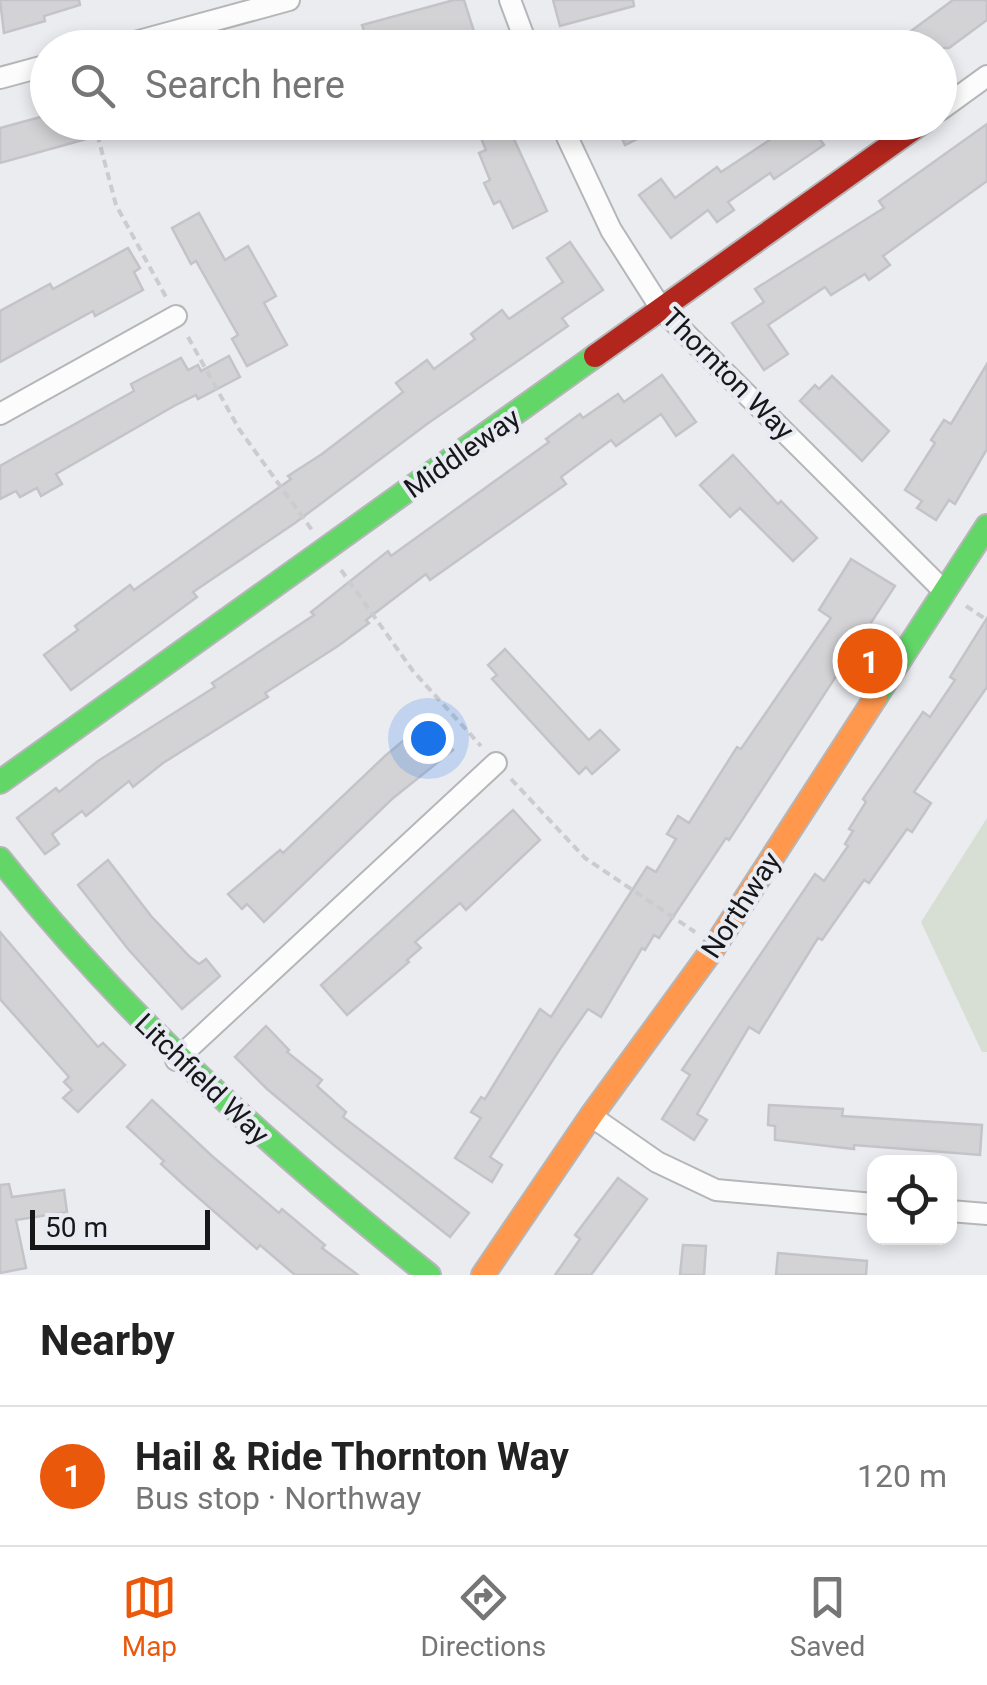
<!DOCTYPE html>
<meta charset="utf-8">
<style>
:root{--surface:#fff;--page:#f2f2f2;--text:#222;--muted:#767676;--line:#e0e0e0;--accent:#ea580c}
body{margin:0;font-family:Roboto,sans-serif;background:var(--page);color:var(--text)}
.controls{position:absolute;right:30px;bottom:30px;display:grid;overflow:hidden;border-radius:20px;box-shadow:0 5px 15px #0003}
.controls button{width:90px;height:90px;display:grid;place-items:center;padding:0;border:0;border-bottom:2px solid var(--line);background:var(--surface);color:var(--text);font:50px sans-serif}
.scale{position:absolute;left:30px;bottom:25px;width:180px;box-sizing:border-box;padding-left:10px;border:5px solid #17171a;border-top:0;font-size:28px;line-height:35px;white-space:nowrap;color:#17171a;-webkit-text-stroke:8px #e9ebf2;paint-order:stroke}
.you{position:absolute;left:428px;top:738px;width:35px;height:35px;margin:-25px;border:8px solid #fff;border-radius:50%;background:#1a73e8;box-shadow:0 0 0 15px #1a73e833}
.badge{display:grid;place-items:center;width:65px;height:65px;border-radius:50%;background:var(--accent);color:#fff;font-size:32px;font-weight:700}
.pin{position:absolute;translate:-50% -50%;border:5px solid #fff;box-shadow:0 2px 10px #0006}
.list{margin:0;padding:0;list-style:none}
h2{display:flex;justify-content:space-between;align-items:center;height:130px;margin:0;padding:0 40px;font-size:42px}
h2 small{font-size:32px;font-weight:400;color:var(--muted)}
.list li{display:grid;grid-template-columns:65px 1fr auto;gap:30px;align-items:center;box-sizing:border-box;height:140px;padding:0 40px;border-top:2px solid var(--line)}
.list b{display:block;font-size:38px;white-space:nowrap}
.list p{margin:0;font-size:32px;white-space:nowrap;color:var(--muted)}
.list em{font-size:32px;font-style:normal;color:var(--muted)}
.icon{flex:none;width:55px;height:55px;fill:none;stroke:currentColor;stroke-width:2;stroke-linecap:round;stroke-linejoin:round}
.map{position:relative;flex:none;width:987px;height:1275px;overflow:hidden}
.search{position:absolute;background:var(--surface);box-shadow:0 5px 15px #0003;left:30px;right:30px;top:30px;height:110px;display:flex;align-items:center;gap:25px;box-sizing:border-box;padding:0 35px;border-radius:55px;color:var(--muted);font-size:38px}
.sheet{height:270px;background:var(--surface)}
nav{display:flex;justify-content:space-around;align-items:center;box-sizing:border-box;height:140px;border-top:2px solid var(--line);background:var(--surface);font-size:28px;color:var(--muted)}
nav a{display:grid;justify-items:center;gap:5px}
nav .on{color:var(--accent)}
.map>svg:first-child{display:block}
.green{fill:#d7dfd4}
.building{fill:#d3d3d6;stroke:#c4c4c8;stroke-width:2.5}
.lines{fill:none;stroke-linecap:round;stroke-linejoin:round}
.street-casing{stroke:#b5b6b8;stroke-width:24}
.fast-casing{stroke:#b5b6b8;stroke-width:26}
.slow-casing{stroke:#b5b6b8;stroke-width:26}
.jam-casing{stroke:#b5b6b8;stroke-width:26}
.path{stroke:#ccccce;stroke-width:4;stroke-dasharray:8 5;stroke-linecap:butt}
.street{stroke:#fcfcfd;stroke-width:20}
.fast{stroke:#63d668;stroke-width:22}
.slow{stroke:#ff974d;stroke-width:22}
.jam{stroke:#b3261e;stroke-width:22}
.labels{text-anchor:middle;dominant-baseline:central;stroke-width:8;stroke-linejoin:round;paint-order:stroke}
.street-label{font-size:28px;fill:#17171a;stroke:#e9ebf2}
</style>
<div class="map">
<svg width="987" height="1275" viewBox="0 0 987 1275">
<rect width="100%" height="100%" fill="#ebecf0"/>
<path class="green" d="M987 818V1052H982L921 922Z"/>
<g class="building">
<path d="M0 0H79L80 5 44 16 45 21 4 33Z"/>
<path d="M454 0H464L478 44 468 48H325L324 42 364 31 362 25Z"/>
<path d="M553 0H633L634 6 560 26Z"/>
<path d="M953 0H987V20L949 48H888Z"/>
<path d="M48 115V122H125L126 128 0 163V128Z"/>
<path d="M474 122H506L547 211 513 228 500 201 494 204 484 183 490 180 479 153 486 150Z"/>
<path d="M614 122H672L625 145Z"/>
<path d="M797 122H842L819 138 824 145 774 179 770 173 728 202 734 210 717 222 708 210 671 238 639 195 661 179 675 198 717 167 721 172Z"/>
<path d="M987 124V181L883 256 890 265 869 280 865 274 831 295 825 287 768 325 788 354 764 370 732 323 764 302 755 289 884 208 879 201Z"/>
<path d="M199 213 225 260 248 246 276 296 264 303 287 345 247 366 232 339 238 335 196 261 191 264 172 228Z"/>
<path d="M570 242 603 290 562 318 568 326 427 424 295 523 193 592 197 597 71 690 44 655 78 630 75 626 130 585 134 590 291 479 288 476 322 454 403 392 396 383 427 360 434 369 475 339 471 334 502 310 509 319 563 282 547 258Z"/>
<path d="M128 248 140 268 134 272 143 290 95 316 93 311 0 362V311L50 284 53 289Z"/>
<path d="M229 356 240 377 198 399 196 395 174 406 56 474 62 484 41 496 37 488 20 497 16 491 0 499V466L134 391 131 384 181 358 188 370 198 365 201 371Z"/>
<path d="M987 364V449L955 504 949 500 936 520 917 508 922 501 905 490 935 443 931 440 944 420 951 424Z"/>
<path d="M662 375 696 422 676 436 661 414 616 446 611 440 561 477 566 484 430 580 426 574 366 620 369 623 338 646 265 693 268 697 163 763 133 787 129 781 86 816 82 811 52 834 59 844 45 854 17 818 56 788 59 792 98 761 215 687 212 683 314 615 311 612 388 551 391 556 549 442 546 439 580 414 583 418 618 394 624 402Z"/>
<path d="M832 376 889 431 862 461 800 401 815 385 819 389Z"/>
<path d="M733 455 778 504 781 501 817 538 793 561 740 508 730 517 700 485Z"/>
<path d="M851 559 895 586 729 840 726 838 659 938 654 935 645 950 642 948 601 1017 588 1009 560 1049 490 1157 502 1165 492 1182 455 1158 481 1118 471 1112 481 1097 485 1099 540 1009 551 1017 647 867 656 872 676 839 667 834 678 816 689 823 737 747 741 749 831 618 819 610Z"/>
<path d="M987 618V687L914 792 931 803 912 832 907 829 869 883 864 880 822 940 818 938 759 1033 749 1027 697 1114 707 1120 694 1140 662 1119 690 1075 682 1070 815 874 824 881 848 846 845 844 853 831 849 829 866 802 863 799 923 712 930 717 955 680 950 677Z"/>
<path d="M505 649 589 740 600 730 619 750 592 774 586 767 579 774 492 679 497 675 488 665Z"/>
<path d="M428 720 453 750 392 799 264 922 247 904 242 909 228 894 280 850 283 853 385 756Z"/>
<path d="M513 810 540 840 466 910 460 903 415 942 421 948 407 960 409 962 347 1015 321 985Z"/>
<path d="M108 860 151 916 190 957 199 964 206 959 220 976 182 1009 128 949 78 885Z"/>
<path d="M0 932 98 1047 103 1043 125 1065 78 1112 63 1098 72 1090 64 1082 69 1077 0 999Z"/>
<path d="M266 1026 289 1050 287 1052 322 1080 317 1086 346 1112 343 1117 469 1213 450 1237 335 1146 267 1089 235 1057Z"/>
<path d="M152 1100 212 1156 279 1213 282 1209 325 1245 322 1248 358 1275H295L260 1245 257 1249 185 1186 161 1164 164 1161 127 1127Z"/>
<path d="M769 1105 843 1109 842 1116 982 1125 980 1155 854 1145V1149L775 1140V1126L768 1125Z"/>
<path d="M618 1178 647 1199 591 1275H555L580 1239 575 1235Z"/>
<path d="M9 1184 12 1197 64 1190 67 1212 16 1220 26 1268 0 1273V1185Z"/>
<path d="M683 1245 706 1246 704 1275H680Z"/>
<path d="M778 1253 867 1261 866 1275H776Z"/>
</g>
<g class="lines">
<defs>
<g id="street">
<path d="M510 0 528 48"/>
<path d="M113 48 289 0"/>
<path d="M0 78 48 65"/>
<path d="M940 110 987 76"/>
<path d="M560 122 611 230 662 310 943 590"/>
<path d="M0 414 176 316"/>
<path d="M176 1060 496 763"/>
<path d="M591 1116 657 1162 716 1190 874 1204"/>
<path d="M950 1211 987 1214"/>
</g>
<g id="fast">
<path d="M876 697 987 526"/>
<path d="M0 782 595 356"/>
<path d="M0 859C125 1017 272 1149 429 1275"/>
</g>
<path id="slow" d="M483 1275 591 1116 715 946 876 697"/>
<path id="jam" d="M595 356 923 122"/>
</defs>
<use href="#street" class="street-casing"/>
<use href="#fast" class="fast-casing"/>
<use href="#slow" class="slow-casing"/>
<use href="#jam" class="jam-casing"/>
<g class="path">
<path d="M94 122 116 205 166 297"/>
<path d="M188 337 239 429 312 530"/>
<path d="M341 570 413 671 481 746"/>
<path d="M966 606 987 620"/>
<path d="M511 779 585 858 695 932"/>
</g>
<use href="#street" class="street"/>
<use href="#fast" class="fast"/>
<use href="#slow" class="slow"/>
<use href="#jam" class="jam"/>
</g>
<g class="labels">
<g class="street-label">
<text transform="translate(728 374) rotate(45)">Thornton Way</text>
<text transform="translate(462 453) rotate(-35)">Middleway</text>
<text transform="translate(741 905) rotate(-57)">Northway</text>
<text transform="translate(202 1079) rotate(44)">Litchfield Way</text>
</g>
</g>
</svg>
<div class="controls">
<button><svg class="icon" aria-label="locate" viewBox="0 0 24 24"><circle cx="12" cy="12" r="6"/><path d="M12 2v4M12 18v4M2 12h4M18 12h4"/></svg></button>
</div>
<div class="scale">50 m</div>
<div class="you"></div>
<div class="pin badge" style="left:870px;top:661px">1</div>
<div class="search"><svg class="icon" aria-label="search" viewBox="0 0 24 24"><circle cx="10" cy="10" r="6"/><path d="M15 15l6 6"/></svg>Search here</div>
</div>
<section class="sheet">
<h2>Nearby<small></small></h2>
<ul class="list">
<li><span class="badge">1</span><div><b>Hail &amp; Ride Thornton Way</b><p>Bus stop · Northway</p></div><em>120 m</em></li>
</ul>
</section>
<nav>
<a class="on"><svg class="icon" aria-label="map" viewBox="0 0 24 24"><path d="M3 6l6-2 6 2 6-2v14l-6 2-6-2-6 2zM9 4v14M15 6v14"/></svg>Map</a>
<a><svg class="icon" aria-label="directions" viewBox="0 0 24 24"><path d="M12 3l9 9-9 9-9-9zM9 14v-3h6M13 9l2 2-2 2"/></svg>Directions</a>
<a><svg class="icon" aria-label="saved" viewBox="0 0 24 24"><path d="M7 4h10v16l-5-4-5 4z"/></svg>Saved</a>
</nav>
